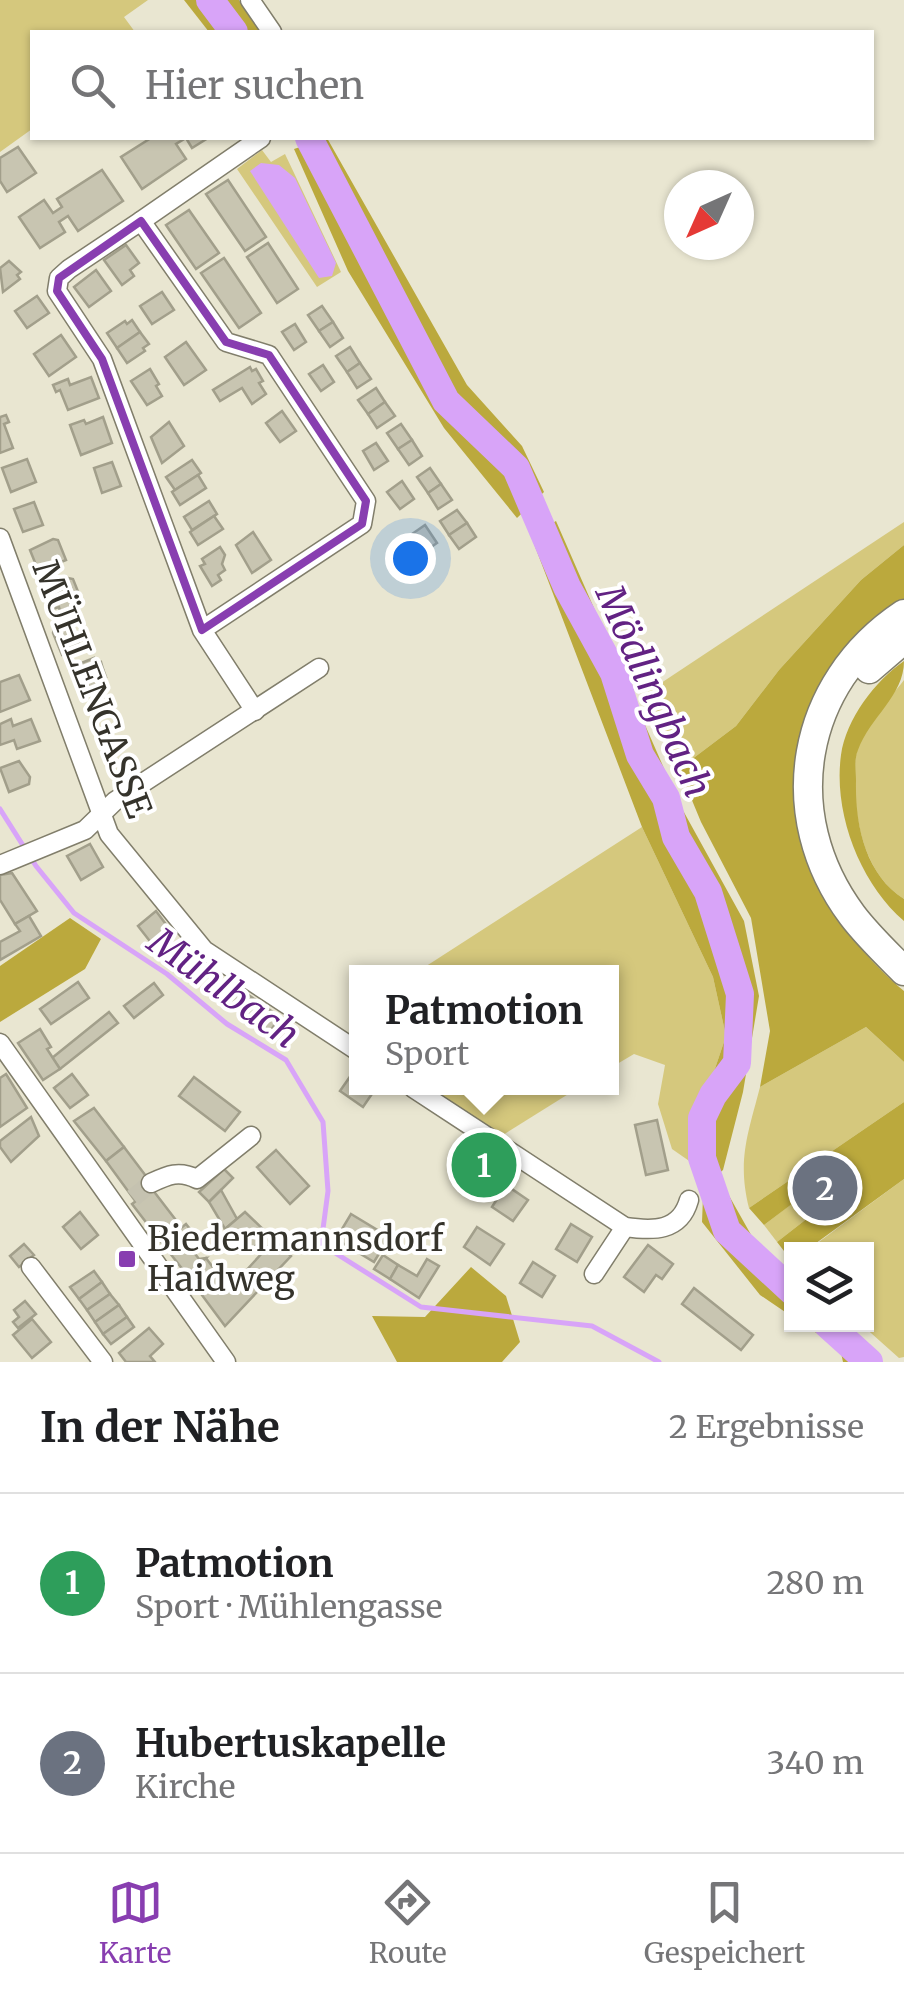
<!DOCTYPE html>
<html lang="de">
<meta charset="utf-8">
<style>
:root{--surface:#fff;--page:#f6f6f6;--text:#202124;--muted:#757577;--line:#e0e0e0;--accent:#883eb0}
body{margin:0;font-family:Merriweather,serif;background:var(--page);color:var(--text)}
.controls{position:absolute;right:30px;bottom:30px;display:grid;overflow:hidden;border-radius:0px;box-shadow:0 2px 8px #0004}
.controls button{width:90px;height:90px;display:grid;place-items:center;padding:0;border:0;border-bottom:2px solid var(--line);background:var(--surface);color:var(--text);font:50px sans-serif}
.compass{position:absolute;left:664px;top:170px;width:90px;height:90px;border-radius:50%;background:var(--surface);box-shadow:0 2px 8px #0004;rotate:225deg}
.you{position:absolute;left:410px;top:558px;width:35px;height:35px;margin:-25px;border:8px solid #fff;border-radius:50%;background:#1a73e8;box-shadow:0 0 0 15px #1a73e833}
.badge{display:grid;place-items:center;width:65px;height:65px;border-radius:50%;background:var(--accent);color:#fff;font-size:32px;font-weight:700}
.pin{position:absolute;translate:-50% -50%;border:5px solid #fff;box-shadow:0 2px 10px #0006}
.popup{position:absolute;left:349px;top:965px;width:270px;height:130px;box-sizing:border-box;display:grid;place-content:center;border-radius:0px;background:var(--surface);filter:drop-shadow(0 2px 8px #0005);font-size:32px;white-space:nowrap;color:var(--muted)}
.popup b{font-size:38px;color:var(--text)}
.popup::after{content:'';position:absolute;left:50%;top:100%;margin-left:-20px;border:20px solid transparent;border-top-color:var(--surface)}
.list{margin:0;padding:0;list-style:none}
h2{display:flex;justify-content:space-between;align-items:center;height:130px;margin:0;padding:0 40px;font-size:42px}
h2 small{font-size:32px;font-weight:400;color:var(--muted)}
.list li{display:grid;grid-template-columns:65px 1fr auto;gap:30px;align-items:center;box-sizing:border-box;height:180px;padding:0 40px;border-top:2px solid var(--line)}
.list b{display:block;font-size:38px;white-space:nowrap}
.list p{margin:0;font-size:32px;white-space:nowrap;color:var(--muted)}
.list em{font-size:32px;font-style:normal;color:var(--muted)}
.icon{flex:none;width:55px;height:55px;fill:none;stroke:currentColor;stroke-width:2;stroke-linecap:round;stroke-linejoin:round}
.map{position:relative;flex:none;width:904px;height:1362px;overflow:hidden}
.search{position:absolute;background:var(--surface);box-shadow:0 2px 8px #0004;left:30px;right:30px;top:30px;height:110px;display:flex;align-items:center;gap:25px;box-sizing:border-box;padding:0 35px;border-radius:0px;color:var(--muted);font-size:38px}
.sheet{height:490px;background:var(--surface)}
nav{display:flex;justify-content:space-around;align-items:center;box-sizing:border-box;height:140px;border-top:2px solid var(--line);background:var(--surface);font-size:28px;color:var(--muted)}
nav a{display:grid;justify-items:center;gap:5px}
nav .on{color:var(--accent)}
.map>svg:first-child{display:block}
.green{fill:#d5c87d}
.forest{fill:#bba93d}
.water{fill:#d8a4f8}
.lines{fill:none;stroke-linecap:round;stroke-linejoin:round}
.stream{stroke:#d8a4f8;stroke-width:5}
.river{stroke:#d8a4f8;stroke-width:28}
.building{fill:#c8c5b1;stroke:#a29f8b;stroke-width:2.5}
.minor-tunnel{stroke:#c5c2b0;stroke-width:18;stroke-dasharray:18 9;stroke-linecap:butt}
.minor-casing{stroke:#817e6b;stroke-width:21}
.highway-casing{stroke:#817e6b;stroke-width:31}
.minor{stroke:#fff;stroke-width:18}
.highway{stroke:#fff;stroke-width:28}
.marked{fill:none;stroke:#883eb0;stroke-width:8;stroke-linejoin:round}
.poi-dot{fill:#883eb0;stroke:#fff;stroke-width:4}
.labels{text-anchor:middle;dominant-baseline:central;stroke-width:8;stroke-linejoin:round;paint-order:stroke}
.street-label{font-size:35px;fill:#35332b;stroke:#fff}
.poi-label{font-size:35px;fill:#35332b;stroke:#fff;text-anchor:start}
.water-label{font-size:38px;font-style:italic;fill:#622283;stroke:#fff}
</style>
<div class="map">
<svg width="904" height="1362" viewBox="0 0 904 1362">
<rect width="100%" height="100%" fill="#e9e6d1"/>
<g class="green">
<path d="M0 0H148L124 17 135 32H32V129L0 152Z"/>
<path d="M262 150 271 162 285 154 341 272 317 287 237 169Z"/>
<path d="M904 522V545L861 580 779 670 736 726 679 769 646 693Z"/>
<path d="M904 680V899C866 875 855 825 855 782 856 773 854 761 857 751 865 725 887 702 904 680Z"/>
<path d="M642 827 713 977 726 1036 699 1116 695 1165 672 1149 658 1104 665 1065 634 1054 612 1067V972H417Z"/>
<path d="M866 1027 904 1062V1102L749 1208C737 1160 748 1134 760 1087Z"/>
<path d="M427 1088H578L503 1135Z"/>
<path d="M824 1179 836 1196 777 1242 764 1225Z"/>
<path d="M904 1179V1357L899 1358 862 1325 866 1324V1250H808Z"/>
</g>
<g class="forest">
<path d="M184 0H239L260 32H209Z"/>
<path d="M327 138 467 385 522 446 544 492 517 518 444 428 348 271 294 149Z"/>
<path d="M556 521 680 805 744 921 759 996 743 1092 723 1170 701 1189 696 1165 699 1116 726 1036 713 977 642 827 531 536Z"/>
<path d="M904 545V599C872 623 840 651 820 687 757 798 816 916 904 991V1062L866 1027 760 1087 770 1031 751 918 701 822 679 769 736 726 779 670 861 580Z"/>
<path d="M904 661C904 696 870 717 858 750 854 759 856 771 856 781 855 824 865 874 904 899V921C860 883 833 813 841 755 846 719 875 681 904 661Z"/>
<path d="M70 918 101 939 85 969 0 1022V966Z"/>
<path d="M904 1102V1179L808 1249 792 1250 791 1260 777 1242 836 1196 825 1179 764 1225 749 1208Z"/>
<path d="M723 1185 754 1240 791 1276V1316L760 1295 702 1222 703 1197Z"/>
<path d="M471 1267 506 1296 520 1342 502 1362H397L372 1316 425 1317Z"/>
<path d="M804 1325H842L880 1362H843L840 1348Z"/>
</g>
<path class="water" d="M261 163 279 165 295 178 336 263 332 276 319 278 250 171Z"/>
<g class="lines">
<path class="stream" d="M0 809 36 866 74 913 167 974 227 1024 286 1060 323 1122 328 1191 321 1244 421 1307 592 1326 659 1362"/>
<g class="river">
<path d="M210 0 234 32"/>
<path d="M309 138 446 401 516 468 567 587 614 673 640 755 666 798 676 837 708 892 740 994 737 1063 713 1095 702 1118V1158L727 1231 792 1291"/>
<path d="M827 1324 869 1362"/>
</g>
</g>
<g class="building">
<path d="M151 138H208L192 148 186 138 176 144 186 159 142 189 121 157Z"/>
<path d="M18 147 36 173 7 192 0 181V158Z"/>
<path d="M102 170 123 201 78 231 68 216 59 222 65 232 40 248 19 217 44 200 53 213 62 207 57 199Z"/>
<path d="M228 180 266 237 245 251 206 194Z"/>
<path d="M189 210 219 253 196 269 166 225Z"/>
<path d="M268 243 298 289 277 303 247 257Z"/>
<path d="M126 245 139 263 130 270 134 276 122 285 104 260Z"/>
<path d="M224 258 261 313 239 328 201 273Z"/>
<path d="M9 261 21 272 17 275 20 279 3 292 0 268Z"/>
<path d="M96 270 111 291 89 307 74 287Z"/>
<path d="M162 292 174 310 152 324 140 306Z"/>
<path d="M37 296 49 313 27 328 15 311Z"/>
<path d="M322 306 333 322 319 331 308 315Z"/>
<path d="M132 320 140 332 117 348 107 333 125 321 127 324Z"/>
<path d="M333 322 343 338 330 347 319 331Z"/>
<path d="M295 324 306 342 294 350 282 332Z"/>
<path d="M140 332 149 344 143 348 145 351 127 363 117 348Z"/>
<path d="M61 335 76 357 49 376 34 354Z"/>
<path d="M186 342 206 370 184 385 165 357Z"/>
<path d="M350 347 360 363 347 372 336 356Z"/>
<path d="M360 363 371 379 357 388 347 372Z"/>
<path d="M323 365 334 382 321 391 309 374Z"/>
<path d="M250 367 252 371 256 369 263 381 259 383 266 394 252 404 242 388 220 401 213 390Z"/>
<path d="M150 369 159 384 156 386 162 396 147 405 131 381Z"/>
<path d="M91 377 99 398 68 410 60 390 56 392 53 385 68 379 70 385Z"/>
<path d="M376 388 385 402 368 414 358 400Z"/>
<path d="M385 402 395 416 377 428 368 414Z"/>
<path d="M282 411 296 431 280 442 266 423Z"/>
<path d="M6 415 9 422 4 424 13 448 0 453V417Z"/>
<path d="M103 417 112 443 81 455 70 425 84 420 86 424Z"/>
<path d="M169 422 184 446 162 463 151 437Z"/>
<path d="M401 424 412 440 398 449 387 433Z"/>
<path d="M412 440 422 456 409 465 398 449Z"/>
<path d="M376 443 388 461 374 470 363 451Z"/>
<path d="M27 459 36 482 11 492 2 468Z"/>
<path d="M192 460 201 473 175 490 166 477Z"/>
<path d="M112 462 121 486 102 493 94 468Z"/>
<path d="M430 468 441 484 428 493 417 477Z"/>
<path d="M198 475 206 488 180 505 172 492Z"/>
<path d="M402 481 414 499 400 509 387 492Z"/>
<path d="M441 484 452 500 438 509 428 493Z"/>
<path d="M209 501 217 514 192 530 184 517Z"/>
<path d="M34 502 43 525 23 532 14 509Z"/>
<path d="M457 510 467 523 449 535 440 521Z"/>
<path d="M214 516 223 529 198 545 190 532Z"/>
<path d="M467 523 476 537 459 549 449 535Z"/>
<path d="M425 525 437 543 424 552 412 534Z"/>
<path d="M253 532 271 560 252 573 236 545Z"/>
<path d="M53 539 58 540 66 560 61 562 62 566 45 572 43 568 38 570 30 550Z"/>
<path d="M220 547 225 555 222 564 225 570 218 575 221 580 212 586 200 566 205 564 202 559Z"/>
<path d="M68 578 73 579 81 599 76 601 78 605 60 611 59 607 53 609 46 589Z"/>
<path d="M70 620 81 648 62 655 53 633 55 626Z"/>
<path d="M94 658 96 664 101 662 103 669 77 679 76 665Z"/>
<path d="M103 669 106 677 101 679 103 683 85 689 84 685 79 686 77 679Z"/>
<path d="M19 675 30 700 0 712V682Z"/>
<path d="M11 719 13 726 31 719 40 741 17 749 14 740 0 745V724Z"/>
<path d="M19 761 30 777 29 784 9 792 0 768Z"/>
<path d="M90 844 103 867 81 880 67 856Z"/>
<path d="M12 873 37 911 15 924 0 900V875Z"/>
<path d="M156 911 174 935 156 949 138 926Z"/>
<path d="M29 916 41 936 0 960V942L20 931 15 924Z"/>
<path d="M78 982 89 998 51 1024 40 1009Z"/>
<path d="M230 982 280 1017 269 1033 219 998Z"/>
<path d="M154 983 163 995 134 1018 124 1006Z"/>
<path d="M109 1012 118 1023 60 1069 52 1058Z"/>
<path d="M40 1029 51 1047 47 1049 60 1069 43 1080 18 1043Z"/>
<path d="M356 1068V1088H376L363 1107 340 1091Z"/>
<path d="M6 1074 27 1108 0 1127V1078Z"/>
<path d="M72 1074 88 1095 70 1108 54 1088Z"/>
<path d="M194 1077 240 1112 225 1131 179 1096Z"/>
<path d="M94 1108 124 1147 106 1161 74 1121Z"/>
<path d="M31 1117 39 1136 11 1162 0 1147V1141Z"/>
<path d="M657 1120 668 1170 646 1175 635 1125Z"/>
<path d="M479 1140 484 1145 481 1149 489 1144 498 1151 496 1155 506 1162 491 1186 470 1173 465 1181 457 1176Z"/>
<path d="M124 1147 155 1188 136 1202 106 1161Z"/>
<path d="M276 1150 309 1186 290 1204 257 1167Z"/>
<path d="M224 1169 233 1178 209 1202 199 1192Z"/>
<path d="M506 1185 528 1200 513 1221 492 1207Z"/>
<path d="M152 1189 182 1228 162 1243 132 1204Z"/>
<path d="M221 1190 237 1219 225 1229 209 1202Z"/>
<path d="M80 1212 98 1235 81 1249 63 1227Z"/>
<path d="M245 1212 267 1233 250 1252 225 1229Z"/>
<path d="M351 1214 389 1237 374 1262 336 1239Z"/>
<path d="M186 1224 198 1239 189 1246 199 1259 206 1258 187 1275 162 1243Z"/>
<path d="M571 1224 592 1237 577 1262 556 1249Z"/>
<path d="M477 1227 504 1244 490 1265 464 1247Z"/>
<path d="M274 1240 291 1256 225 1326 187 1275 206 1258 232 1293 247 1277 243 1274Z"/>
<path d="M24 1244 34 1255 19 1267 10 1256Z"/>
<path d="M648 1245 673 1264 662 1279 656 1275 644 1292 624 1277Z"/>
<path d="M383 1255 398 1265 390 1279 374 1269Z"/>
<path d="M427 1259 439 1266 419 1298 390 1279 398 1265 417 1276Z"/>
<path d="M533 1262 555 1276 542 1297 520 1283Z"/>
<path d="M94 1271 102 1282 79 1299 70 1287Z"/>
<path d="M102 1282 110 1294 87 1310 79 1299Z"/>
<path d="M694 1288 753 1335 741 1350 682 1304Z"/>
<path d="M110 1294 119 1305 95 1322 87 1310Z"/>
<path d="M25 1301 36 1314 18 1328 13 1322 19 1317 14 1310Z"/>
<path d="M119 1305 127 1317 103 1334 95 1322Z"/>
<path d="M127 1317 134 1327 111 1344 103 1334Z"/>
<path d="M32 1319 51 1342 32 1358 13 1335Z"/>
<path d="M149 1328 163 1344 150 1356 155 1362H126L119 1353Z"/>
</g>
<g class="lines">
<path class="minor-tunnel" d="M133 1198 151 1183"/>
<defs>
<g id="minor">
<path d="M250 0 272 32"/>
<path d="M141 221 261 138"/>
<path d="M0 538 109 834 204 950 356 1050"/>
<path d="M202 630 362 524 366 501 269 355 226 342 141 221 69 269 59 278 57 291 102 359 202 630 255 711"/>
<path d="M0 865 85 830 115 801 319 668"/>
<path d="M0 1043 226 1362"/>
<path d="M413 1088 625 1227C653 1231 680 1232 689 1200"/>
<path d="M151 1183C168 1175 179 1170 197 1179L251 1136"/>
<path d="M31 1267 103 1362"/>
<path d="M594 1274 625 1227"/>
</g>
<g id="highway">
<path d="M904 614C800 683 777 814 852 915 867 935 886 953 904 971"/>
<path d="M869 669 904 639"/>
</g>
</defs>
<use href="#minor" class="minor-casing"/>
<use href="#highway" class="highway-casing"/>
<use href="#minor" class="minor"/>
<use href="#highway" class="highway"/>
</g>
<path class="marked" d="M141 221 226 342 269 355 366 501 362 524 202 630 102 359 57 291 59 278Z"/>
<rect class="poi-dot" x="117" y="1249" width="20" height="20" rx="5"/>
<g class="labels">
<g class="street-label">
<text transform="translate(92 689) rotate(69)">MÜHLENGASSE</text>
</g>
<g class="poi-label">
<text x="147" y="1239">Biedermannsdorf<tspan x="147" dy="40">Haidweg</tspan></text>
</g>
<g class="water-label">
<text transform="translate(654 691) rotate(66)">Mödlingbach</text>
<text transform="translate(224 988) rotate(36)">Mühlbach</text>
</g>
</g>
</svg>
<div class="controls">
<button><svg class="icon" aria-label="layers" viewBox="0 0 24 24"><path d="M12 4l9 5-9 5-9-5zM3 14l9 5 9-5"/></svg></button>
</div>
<svg class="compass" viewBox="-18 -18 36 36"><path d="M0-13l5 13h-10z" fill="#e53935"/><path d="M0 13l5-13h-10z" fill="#757577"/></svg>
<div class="you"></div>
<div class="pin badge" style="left:484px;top:1165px;background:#2e9e5b">1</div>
<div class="popup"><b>Patmotion</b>Sport</div>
<div class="pin badge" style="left:825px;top:1188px;background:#6b7280">2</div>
<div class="search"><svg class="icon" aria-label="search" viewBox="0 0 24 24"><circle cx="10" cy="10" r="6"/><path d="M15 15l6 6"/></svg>Hier suchen</div>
</div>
<section class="sheet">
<h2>In der Nähe<small>2 Ergebnisse</small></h2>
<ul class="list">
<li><span class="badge" style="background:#2e9e5b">1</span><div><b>Patmotion</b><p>Sport · Mühlengasse</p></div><em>280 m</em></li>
<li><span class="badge" style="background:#6b7280">2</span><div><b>Hubertuskapelle</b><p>Kirche</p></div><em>340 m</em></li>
</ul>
</section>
<nav>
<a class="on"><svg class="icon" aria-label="map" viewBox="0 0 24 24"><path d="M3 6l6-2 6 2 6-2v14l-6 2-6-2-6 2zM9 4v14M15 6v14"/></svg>Karte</a>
<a><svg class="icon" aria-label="directions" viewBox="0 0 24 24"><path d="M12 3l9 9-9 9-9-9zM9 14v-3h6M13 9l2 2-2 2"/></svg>Route</a>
<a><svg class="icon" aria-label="saved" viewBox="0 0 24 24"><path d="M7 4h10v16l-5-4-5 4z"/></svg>Gespeichert</a>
</nav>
